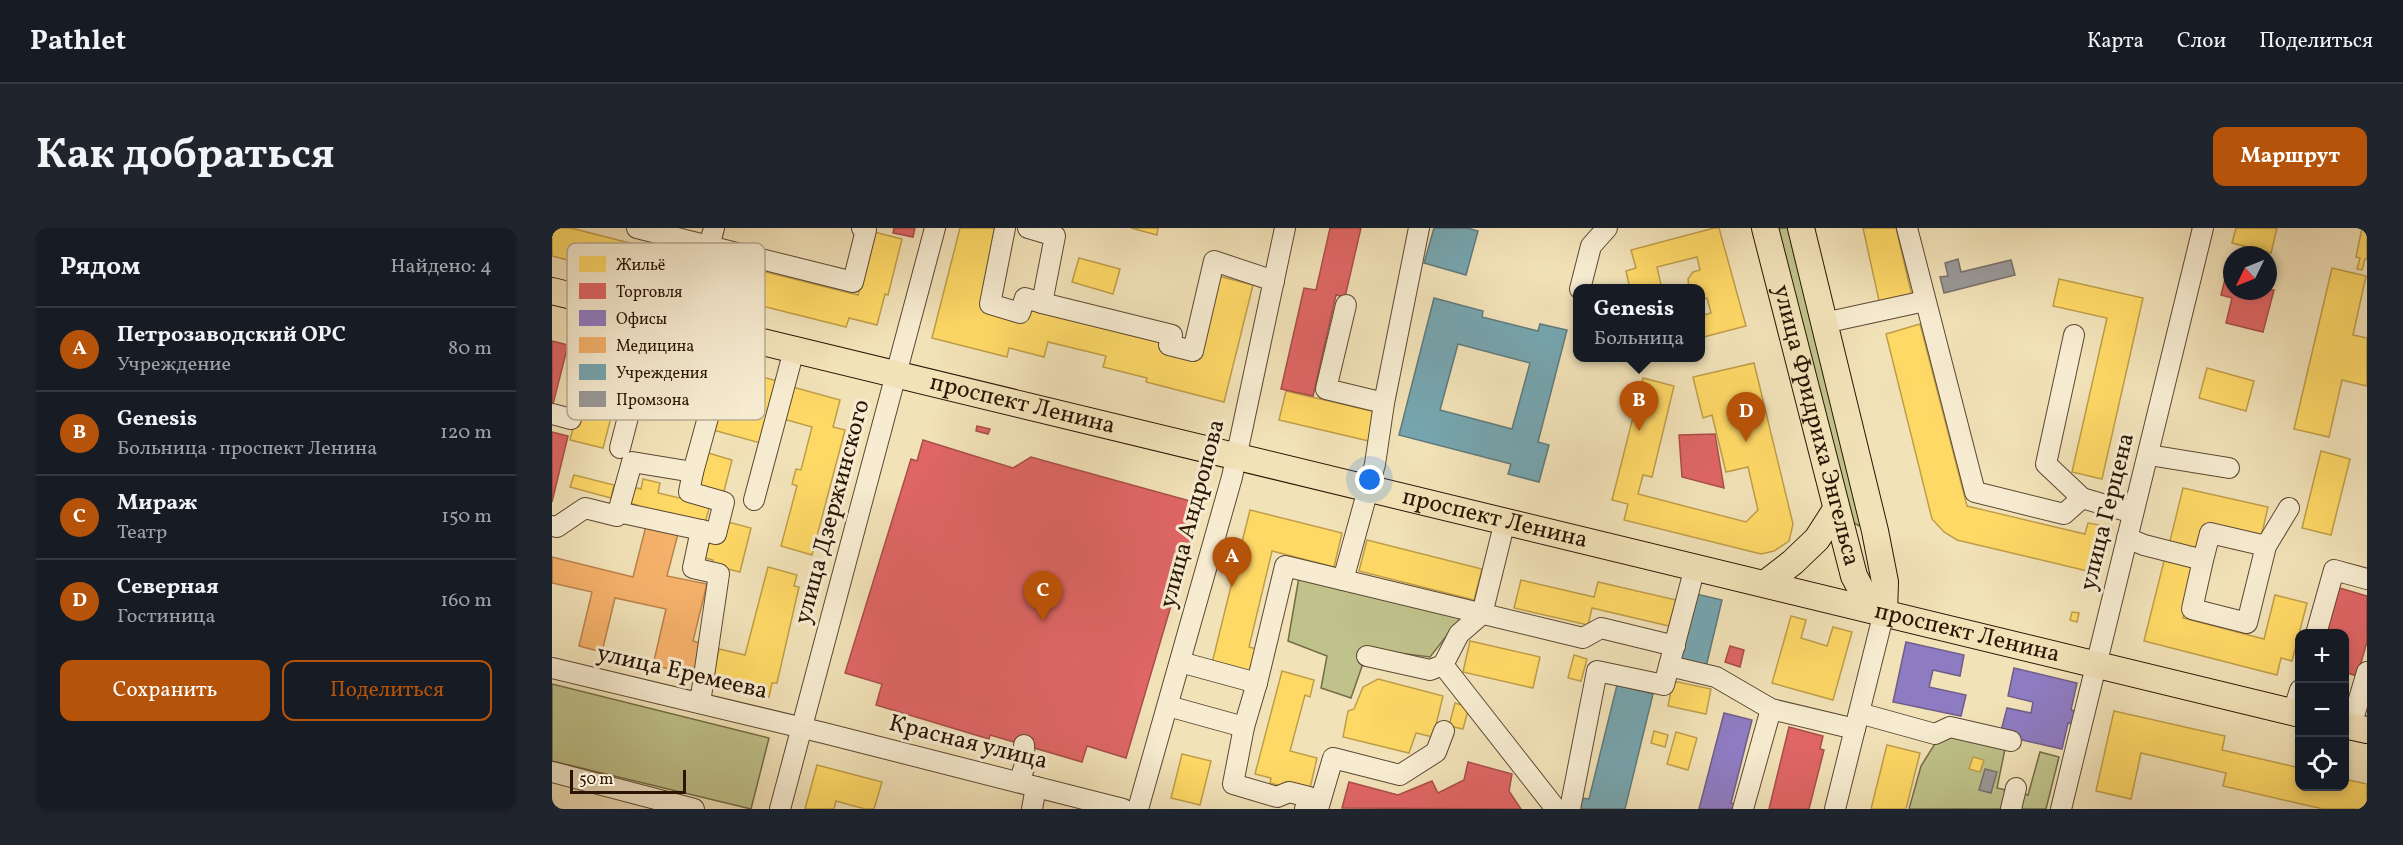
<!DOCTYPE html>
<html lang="ru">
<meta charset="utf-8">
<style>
:root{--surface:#171b24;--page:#20242c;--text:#f1f3f6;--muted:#9ea1a6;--line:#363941;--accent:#b45309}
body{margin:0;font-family:Vollkorn,serif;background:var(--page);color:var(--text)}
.controls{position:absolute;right:18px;bottom:18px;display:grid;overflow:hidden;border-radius:12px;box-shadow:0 3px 9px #0003}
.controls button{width:54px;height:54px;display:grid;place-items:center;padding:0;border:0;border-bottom:2px solid var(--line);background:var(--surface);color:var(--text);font:30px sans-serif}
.compass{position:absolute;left:1671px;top:18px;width:54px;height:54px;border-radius:50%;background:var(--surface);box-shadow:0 3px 9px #0003;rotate:227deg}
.scale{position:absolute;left:18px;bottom:15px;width:116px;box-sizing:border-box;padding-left:6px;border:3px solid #2a1505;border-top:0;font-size:16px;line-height:21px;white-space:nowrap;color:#2a1505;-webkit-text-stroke:4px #f7ecd1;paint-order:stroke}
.you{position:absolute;left:818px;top:252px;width:21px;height:21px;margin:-15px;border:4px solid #fff;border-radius:50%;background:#1a73e8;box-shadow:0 0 0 9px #1a73e833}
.badge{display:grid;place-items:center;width:39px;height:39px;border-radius:50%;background:var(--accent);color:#fff;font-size:20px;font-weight:700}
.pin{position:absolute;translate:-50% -50px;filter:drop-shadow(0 2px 3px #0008)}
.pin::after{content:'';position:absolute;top:32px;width:21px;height:18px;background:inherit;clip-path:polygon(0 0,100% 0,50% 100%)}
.popup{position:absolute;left:1021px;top:56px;width:132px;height:78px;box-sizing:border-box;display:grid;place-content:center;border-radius:12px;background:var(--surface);filter:drop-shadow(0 2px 4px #0005);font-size:20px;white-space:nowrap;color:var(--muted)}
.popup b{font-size:22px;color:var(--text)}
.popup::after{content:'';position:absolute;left:50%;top:100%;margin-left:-12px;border:12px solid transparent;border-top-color:var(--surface)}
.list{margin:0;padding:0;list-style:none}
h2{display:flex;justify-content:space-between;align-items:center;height:78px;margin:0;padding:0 24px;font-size:26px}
h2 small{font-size:20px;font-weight:400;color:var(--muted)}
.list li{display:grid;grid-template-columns:39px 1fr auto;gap:18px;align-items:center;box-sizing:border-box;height:84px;padding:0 24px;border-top:2px solid var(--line)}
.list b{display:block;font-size:22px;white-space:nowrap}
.list p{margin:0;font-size:20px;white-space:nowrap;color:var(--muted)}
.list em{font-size:20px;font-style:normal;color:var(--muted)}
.actions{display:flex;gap:12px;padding:18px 24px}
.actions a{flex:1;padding:14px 0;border:2px solid var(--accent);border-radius:12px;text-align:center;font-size:21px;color:var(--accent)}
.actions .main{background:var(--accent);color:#fff}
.icon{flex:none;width:33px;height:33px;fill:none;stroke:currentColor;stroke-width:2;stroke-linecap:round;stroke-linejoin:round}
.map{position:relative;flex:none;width:1815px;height:581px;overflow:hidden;border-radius:12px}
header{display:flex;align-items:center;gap:36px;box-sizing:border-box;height:84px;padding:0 30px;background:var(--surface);border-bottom:2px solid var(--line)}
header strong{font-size:28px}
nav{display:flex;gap:33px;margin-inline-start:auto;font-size:21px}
.intro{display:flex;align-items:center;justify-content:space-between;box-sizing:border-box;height:144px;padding:0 36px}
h1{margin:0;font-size:42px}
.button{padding:15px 27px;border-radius:12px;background:var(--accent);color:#fff;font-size:21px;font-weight:700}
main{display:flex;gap:36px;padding:0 36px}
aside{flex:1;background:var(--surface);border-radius:12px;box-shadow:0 3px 9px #0003}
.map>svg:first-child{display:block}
.green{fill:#bfc28b;stroke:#746c48;stroke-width:1.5}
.homes{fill:#ffd966;stroke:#bf9e49;stroke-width:1.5}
.shops{fill:#e06666;stroke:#a94e49;stroke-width:1.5}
.offices{fill:#8e7cc3;stroke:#705d8a;stroke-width:1.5}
.health{fill:#f6b26b;stroke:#b9834c;stroke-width:1.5}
.public{fill:#76a5af;stroke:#5f7a7c;stroke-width:1.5;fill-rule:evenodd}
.industry{fill:#999;stroke:#78716d;stroke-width:1.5}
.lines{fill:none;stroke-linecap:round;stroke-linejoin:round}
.minor-casing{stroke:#5c4832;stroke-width:22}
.major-casing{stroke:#2a1505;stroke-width:28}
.minor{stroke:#f7ecd1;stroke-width:20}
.major{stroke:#f2e2b8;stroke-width:26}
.labels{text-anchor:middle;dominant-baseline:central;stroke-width:6;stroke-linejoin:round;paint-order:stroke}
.street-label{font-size:24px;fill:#2a1505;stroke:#f7ecd1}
.key{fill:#f7ecd1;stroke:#baac94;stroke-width:1.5}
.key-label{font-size:16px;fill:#2a1505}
</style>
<header>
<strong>Pathlet</strong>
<nav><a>Карта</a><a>Слои</a><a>Поделиться</a></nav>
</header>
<div class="intro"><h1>Как добраться</h1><a class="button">Маршрут</a></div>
<main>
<aside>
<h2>Рядом<small>Найдено: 4</small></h2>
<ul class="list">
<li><span class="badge">A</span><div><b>Петрозаводский ОРС</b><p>Учреждение</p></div><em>80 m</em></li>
<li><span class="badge">B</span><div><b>Genesis</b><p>Больница · проспект Ленина</p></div><em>120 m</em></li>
<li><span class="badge">C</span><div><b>Мираж</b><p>Театр</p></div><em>150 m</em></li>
<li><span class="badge">D</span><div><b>Северная</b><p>Гостиница</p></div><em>160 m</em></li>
</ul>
<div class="actions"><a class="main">Сохранить</a><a>Поделиться</a></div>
</aside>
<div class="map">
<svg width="1815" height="581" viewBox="0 0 1815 581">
<rect width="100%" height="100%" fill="#f2e2b8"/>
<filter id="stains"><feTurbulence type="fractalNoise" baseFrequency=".00333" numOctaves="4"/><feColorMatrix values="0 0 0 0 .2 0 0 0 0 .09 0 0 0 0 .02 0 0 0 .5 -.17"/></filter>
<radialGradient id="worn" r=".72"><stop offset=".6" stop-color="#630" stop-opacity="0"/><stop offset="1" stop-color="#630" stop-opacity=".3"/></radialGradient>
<g class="green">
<path d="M1224 0H1240L1314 286 1307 298 1296 291Z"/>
<path d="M747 349 911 387 878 429 816 421 799 470 769 460 775 428 736 413Z"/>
<path d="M0 456 217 510 199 581 0 533Z"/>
<path d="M1389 506 1453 521 1445 560 1476 567 1488 524 1507 529 1494 581H1357L1369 538Z"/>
</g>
<g class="homes">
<path d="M0 0H19L117 25 109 56 0 28Z"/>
<path d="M408 0H450L431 79 476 74 612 108 608 122 645 131 666 48 701 57 672 174 594 154 595 150 551 139 554 128 496 114 492 129 457 120 455 129 380 110Z"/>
<path d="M579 0H606L605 7Z"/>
<path d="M1162 0H1167L1194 98 1148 110V88L1159 85 1155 70 1148 72V61H1137L1136 51 1141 44 1148 42 1145 29 1105 39 1110 61H1078L1074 43 1084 40 1079 22Z"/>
<path d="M1311 0H1344L1360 68 1328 77Z"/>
<path d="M1684 0H1725L1719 25 1680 15Z"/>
<path d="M1810 0H1815V31H1813L1810 42 1805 41 1808 30 1804 29Z"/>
<path d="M322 4 350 11 336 67 333 66 325 97 297 90 294 99 154 64 162 31 306 67Z"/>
<path d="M527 30 568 41 561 66 520 54Z"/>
<path d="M1780 40 1814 48 1801 107 1815 110V158L1790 152 1777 209 1742 201Z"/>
<path d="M1507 51 1591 70 1550 251 1520 244 1555 90 1501 78Z"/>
<path d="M1368 96 1415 278 1533 306 1536 295 1560 299 1548 346 1405 312 1392 304 1380 291 1334 106Z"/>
<path d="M32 101 102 119 101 126 153 139 146 167 70 148 51 220 18 212 38 134 25 131Z"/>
<path d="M1202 135 1241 296 1237 313 1222 323 1209 326 1072 292 1076 276 1060 272 1091 150 1122 158 1100 249 1091 247 1086 266 1194 294 1206 282 1196 239 1174 244 1160 187 1151 190 1141 149Z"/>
<path d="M178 140 229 154 212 216 161 202Z"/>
<path d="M1655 140 1702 153 1694 183 1647 170Z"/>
<path d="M237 158 288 172 281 199 293 202 260 327 229 318 245 258 240 256 244 241 249 242 260 199 228 190Z"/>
<path d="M734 163 824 184 817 213 727 192Z"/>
<path d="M1769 223 1798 231 1779 307 1750 300Z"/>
<path d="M153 224 180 232 171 267 143 259Z"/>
<path d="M22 247 62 257 59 270 18 259Z"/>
<path d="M91 251 108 255 106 265 158 277 152 299 83 284 85 277 74 274 77 258 89 261Z"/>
<path d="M1631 260 1716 279 1709 309 1655 298 1648 325 1617 317Z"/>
<path d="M698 282 790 305 782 339 720 323 697 419 709 422 703 446 660 435Z"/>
<path d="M172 293 199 300 188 344 160 337 161 332 153 330 158 312Z"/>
<path d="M815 312 930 341 922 372 807 343Z"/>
<path d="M1613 329 1645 337 1631 390 1712 411 1723 367 1755 375 1740 433 1729 430 1725 447 1592 413Z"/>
<path d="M216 339 245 347 242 358 247 359 225 455H220L217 469 159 456 167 421 193 427Z"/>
<path d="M969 352 1042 369 1046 354 1124 372 1117 398 1040 380 1036 397 962 380Z"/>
<path d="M1520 384 1527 385 1525 394 1518 392Z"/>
<path d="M1239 388 1254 392 1249 410 1275 418 1281 399 1300 404 1281 472 1220 455Z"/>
<path d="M918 413 988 429 981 460 911 444Z"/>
<path d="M1022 427 1035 431 1029 453 1016 450Z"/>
<path d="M730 443 762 452 758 469 753 467 738 523 765 530 758 560 734 554 733 559 718 555 719 550 703 546Z"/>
<path d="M826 451 891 468 881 509 864 505 857 525 791 509 796 483 802 481 811 459Z"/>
<path d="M1121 453 1159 461 1154 486 1116 478Z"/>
<path d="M903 475 917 479 911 501 897 498Z"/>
<path d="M1562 483 1673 508 1670 522 1748 540V558H1792V551L1815 556V581H1771L1671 558 1674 545 1589 525 1579 571 1544 563Z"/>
<path d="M1102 503 1116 507 1113 519 1099 515Z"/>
<path d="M1124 504 1145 510 1136 542 1115 536Z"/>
<path d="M1335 517 1368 525 1354 581H1319Z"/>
<path d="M630 526 659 533 648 577 619 570Z"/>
<path d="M1421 529 1432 532 1428 544 1417 541Z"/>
<path d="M265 537 330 554 322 581H313L284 573 282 581H253Z"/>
</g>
<g class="shops">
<path d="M342 0H363L361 9 341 5Z"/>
<path d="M778 0H809L793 69 784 67 761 168 729 161 752 60 764 62Z"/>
<path d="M1673 51 1680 52V63L1722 62 1711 104 1674 95 1680 70 1669 67Z"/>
<path d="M0 113 16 117 1 176 0 175Z"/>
<path d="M425 198 438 201 436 206 424 203Z"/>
<path d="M0 204 16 208 0 274Z"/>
<path d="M1163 206 1172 260 1130 249 1127 207Z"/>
<path d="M371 212 461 240 479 229 649 276 574 530 535 518 530 534 438 507 437 511 324 477 330 456 293 445 359 231 365 233Z"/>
<path d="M1781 358 1815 368V414L1805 448 1792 444V406H1767Z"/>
<path d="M1178 418 1192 422 1188 439 1173 434Z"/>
<path d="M1237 499 1271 508 1268 521 1272 522 1257 581H1217Z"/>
<path d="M916 534 960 546 957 563 969 581 790 580 797 554 846 567 880 553 886 565 912 552Z"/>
</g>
<g class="offices">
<path d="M1354 414 1412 427 1408 448 1381 442 1377 459 1414 467 1409 488 1341 474Z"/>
<path d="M1462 440 1525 455 1519 482 1524 483 1521 496 1516 495 1510 521 1448 507 1455 480 1479 485 1481 474 1456 468Z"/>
<path d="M1172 485 1200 492 1179 575 1182 576 1181 581H1147Z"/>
</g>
<path class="health" d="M95 294 127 302 115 348 155 356 141 413 155 417 148 449 101 437 114 381 63 370 50 424 27 418 40 364 0 355V329L81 349Z"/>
<g class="public">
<path d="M882 0H915L926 3 914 47 872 35Z"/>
<path d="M882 70 931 83 930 89 986 103 988 96 1015 102 986 214 997 217 987 254 956 246 959 236 847 207ZM906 116 978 135 960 201 888 182Z"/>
<path d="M1140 365 1170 372 1154 439 1124 431Z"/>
<path d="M1065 457 1101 466 1073 581H1027L1030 570 1037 571Z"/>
</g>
<g class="industry">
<path d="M1406 31 1409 44 1459 32 1463 47 1392 65 1388 49 1396 48 1393 35Z"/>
<path d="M1433 541 1445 544 1439 565 1427 562Z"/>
</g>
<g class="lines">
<defs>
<g id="minor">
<path d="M85 0 301 54 314 2 310 0"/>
<path d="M453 0 438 76 468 85 473 70 490 75 503 8 476 0"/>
<path d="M1355 0 1423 264 1512 286 1530 270 1581 285"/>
<path d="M1028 61 1039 18 1055 0"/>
<path d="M490 75 620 107 617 117 641 123 662 33 722 53"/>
<path d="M794 77 774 161 832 175"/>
<path d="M1272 95 1373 73"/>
<path d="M136 96 162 0"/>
<path d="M1522 107 1494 236 1530 270"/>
<path d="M0 186 19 191"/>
<path d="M68 220 83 162 159 182"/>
<path d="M1597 227 1677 240"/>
<path d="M141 244 137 264 172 274 164 306 149 302 141 340 167 346 148 475"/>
<path d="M202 272 242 122"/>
<path d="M66 284 149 302"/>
<path d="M0 298 5 299 33 280 65 288 80 234 141 244 179 106"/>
<path d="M1575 310 1592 317 1651 332 1640 381 1695 395 1714 318 1658 305 1651 332"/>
<path d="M1714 318 1737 280"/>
<path d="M791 352 1031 410 1049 400 1123 418"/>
<path d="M1764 406 1782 342 1815 351"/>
<path d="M815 428 878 442 891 437 907 406 930 386 953 293"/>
<path d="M628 434 705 455 733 338 791 352 823 236 832 175 867 0"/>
<path d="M891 437 1004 581"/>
<path d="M1117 438 1164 449 1219 481 1303 501"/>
<path d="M0 440 272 505 571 581"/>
<path d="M705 455 692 499 681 556 725 569 737 564 757 569 753 581"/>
<path d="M616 478 692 499"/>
<path d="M1741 484 1748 462"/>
<path d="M1307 485 1383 506 1398 499 1459 513"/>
<path d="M1799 498 1815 444"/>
<path d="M0 544 142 581"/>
<path d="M467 554 473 537 472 517"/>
<path d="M228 581 383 0"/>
<path d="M480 581 484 559"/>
<path d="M586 581 680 249 733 0"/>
<path d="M766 581 781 530 848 547 884 524 892 503"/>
<path d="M1018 581 1045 443 1112 457 1143 339"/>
<path d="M1191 581 1219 481"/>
<path d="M1283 581 1332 384"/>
<path d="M1459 581 1464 560"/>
<path d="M1509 581 1651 0"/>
</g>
<g id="major">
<path id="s1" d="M1213 0 1302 348 1311 365 1331 384"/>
<path d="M1249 0 1323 303 1333 354 1332 384"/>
<path id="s2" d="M0 63 1748 486"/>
<path d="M1214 355 1241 334 1265 311 1283 283"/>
<path d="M1792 497 1815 502"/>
</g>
</defs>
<use href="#minor" class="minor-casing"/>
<use href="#major" class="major-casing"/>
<use href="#minor" class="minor"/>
<use href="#major" class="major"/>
</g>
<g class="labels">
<g class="street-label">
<text stroke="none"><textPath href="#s2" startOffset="484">проспект Ленина</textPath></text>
<text stroke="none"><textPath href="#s1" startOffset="204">улица Фридриха Энгельса</textPath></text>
<text transform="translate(281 284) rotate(-75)">улица Дзержинского</text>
<text transform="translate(1556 284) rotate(-76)">улица Герцена</text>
<text transform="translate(641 286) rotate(-75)">улица Андропова</text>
<text stroke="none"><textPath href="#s2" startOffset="970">проспект Ленина</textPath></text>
<text stroke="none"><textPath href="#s2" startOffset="1456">проспект Ленина</textPath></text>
<text transform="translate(130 445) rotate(13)">улица Еремеева</text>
<text transform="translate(416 515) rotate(14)">Красная улица</text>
</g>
</g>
<rect x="15" y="15" width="198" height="177" rx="9" class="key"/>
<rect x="27" y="28" width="27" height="16" fill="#ffd966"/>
<rect x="27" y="55" width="27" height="16" fill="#e06666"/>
<rect x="27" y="82" width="27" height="16" fill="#8e7cc3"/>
<rect x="27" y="109" width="27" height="16" fill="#f6b26b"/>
<rect x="27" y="136" width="27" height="16" fill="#76a5af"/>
<rect x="27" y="163" width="27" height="16" fill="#999"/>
<g class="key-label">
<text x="64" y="42">Жильё</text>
<text x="64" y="69">Торговля</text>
<text x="64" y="96">Офисы</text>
<text x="64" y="123">Медицина</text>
<text x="64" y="150">Учреждения</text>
<text x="64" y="177">Промзона</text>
</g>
<rect width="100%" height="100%" filter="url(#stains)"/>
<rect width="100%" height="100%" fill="url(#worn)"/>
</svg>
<div class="controls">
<button>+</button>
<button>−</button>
<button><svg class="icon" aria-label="locate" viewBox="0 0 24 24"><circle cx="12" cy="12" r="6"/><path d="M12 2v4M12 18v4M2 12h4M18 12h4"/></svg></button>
</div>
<svg class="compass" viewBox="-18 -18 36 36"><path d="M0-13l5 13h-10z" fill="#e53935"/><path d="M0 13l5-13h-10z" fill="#9ea1a6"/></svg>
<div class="scale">50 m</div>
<div class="you"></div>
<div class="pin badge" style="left:680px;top:359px">A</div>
<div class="pin badge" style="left:1087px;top:203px">B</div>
<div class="popup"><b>Genesis</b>Больница</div>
<div class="pin badge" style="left:491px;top:393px">C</div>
<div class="pin badge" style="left:1194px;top:214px">D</div>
</div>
</main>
